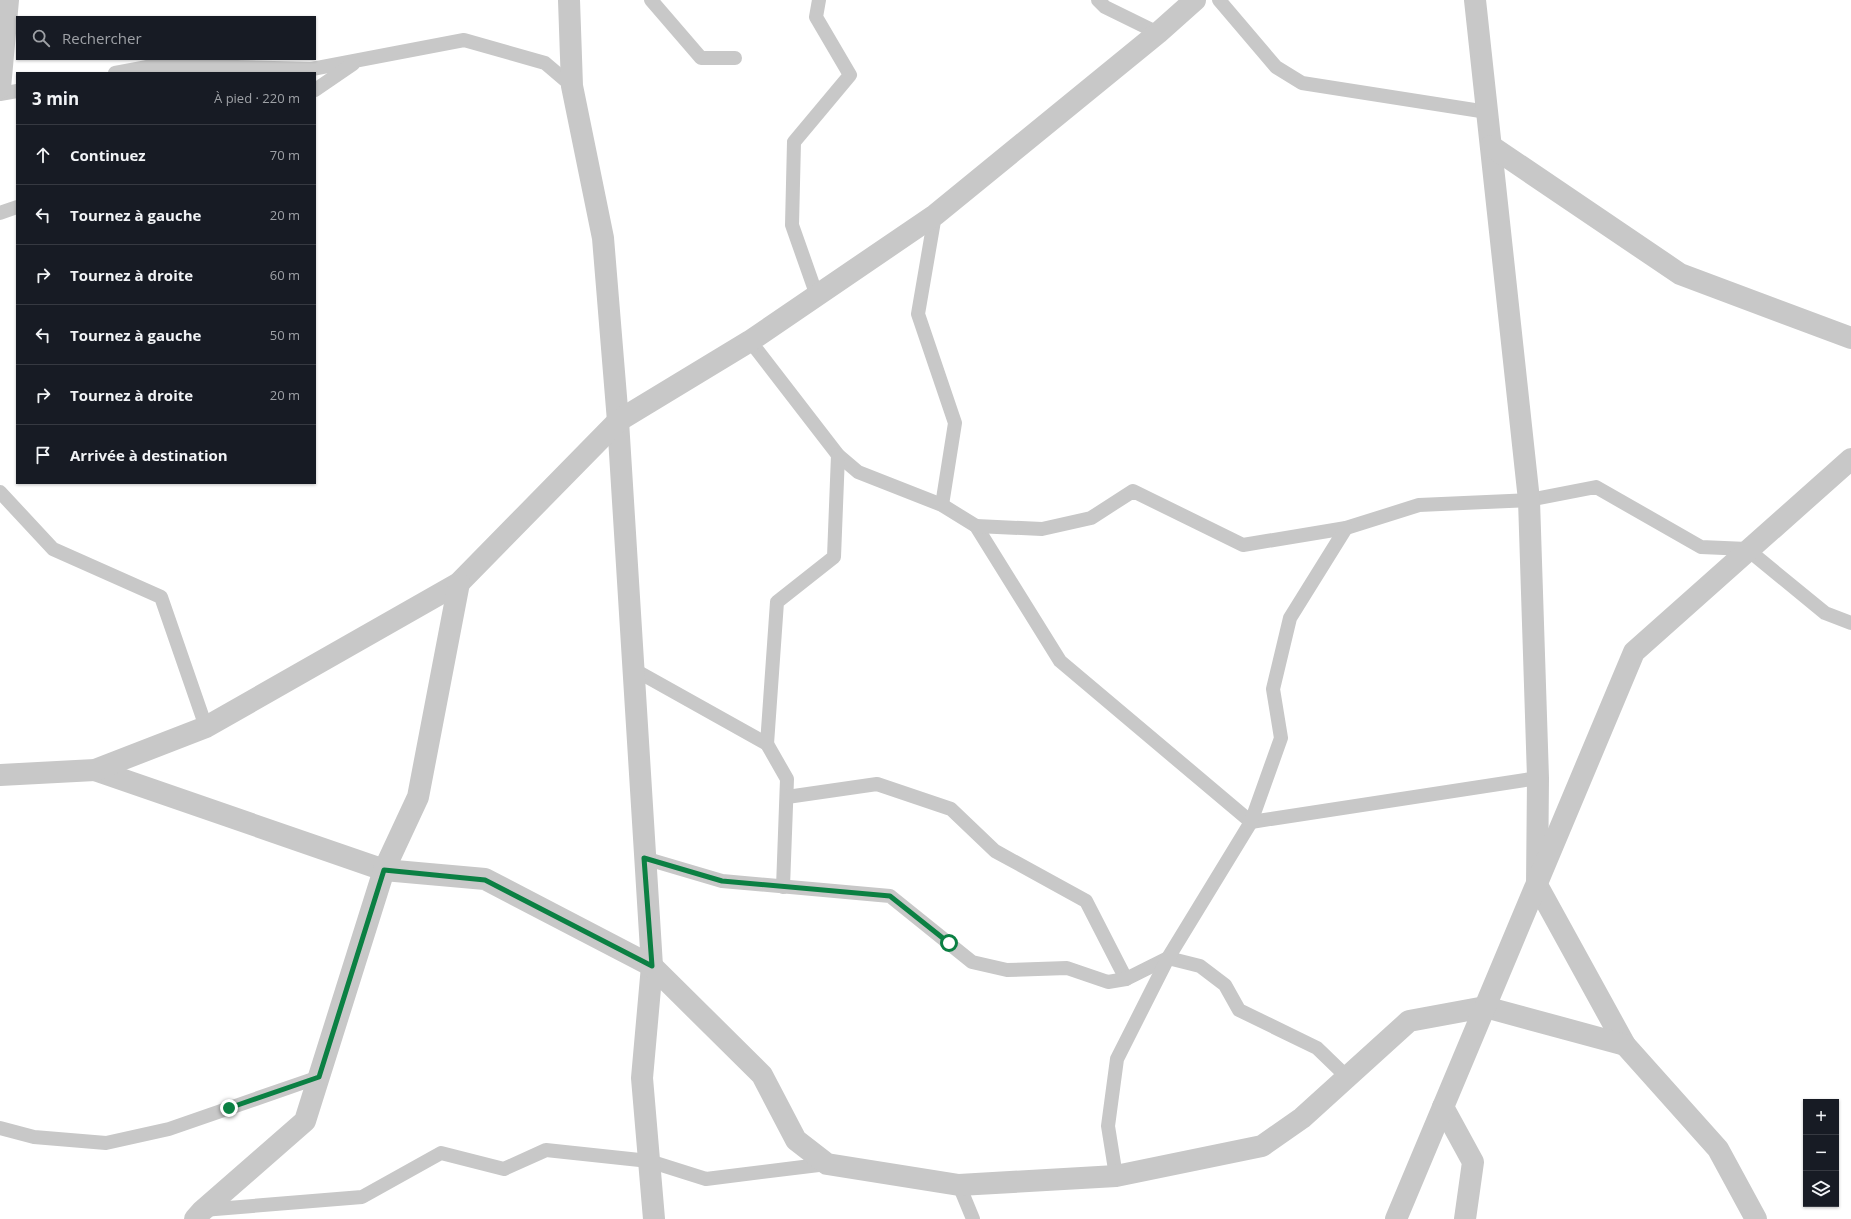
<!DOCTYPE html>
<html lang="fr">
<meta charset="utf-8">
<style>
:root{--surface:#171b24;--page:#20242c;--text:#f1f3f6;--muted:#9ea1a6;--line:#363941}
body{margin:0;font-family:"Open Sans",sans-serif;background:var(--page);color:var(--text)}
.controls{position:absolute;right:12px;bottom:12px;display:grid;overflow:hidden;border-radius:0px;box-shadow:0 1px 3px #0004}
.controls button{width:36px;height:36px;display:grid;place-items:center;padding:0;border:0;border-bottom:1px solid var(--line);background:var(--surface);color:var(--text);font:20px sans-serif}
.stop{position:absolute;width:12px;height:12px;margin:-9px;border:3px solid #0b8043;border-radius:50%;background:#fff}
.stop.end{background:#0b8043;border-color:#fff;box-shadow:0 1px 4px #0008}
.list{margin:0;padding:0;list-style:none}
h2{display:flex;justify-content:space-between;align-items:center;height:52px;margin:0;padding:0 16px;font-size:17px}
h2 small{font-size:13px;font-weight:400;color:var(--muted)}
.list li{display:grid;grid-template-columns:26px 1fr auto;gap:12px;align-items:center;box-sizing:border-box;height:60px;padding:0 16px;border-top:1px solid var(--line)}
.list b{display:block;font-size:15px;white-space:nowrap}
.list em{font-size:13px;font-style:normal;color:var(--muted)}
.icon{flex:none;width:22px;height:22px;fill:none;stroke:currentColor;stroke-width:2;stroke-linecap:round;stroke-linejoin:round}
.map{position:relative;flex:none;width:1851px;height:1219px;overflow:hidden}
.search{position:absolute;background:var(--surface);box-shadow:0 1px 3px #0004;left:16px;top:16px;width:300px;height:44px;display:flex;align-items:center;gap:10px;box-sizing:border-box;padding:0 14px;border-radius:0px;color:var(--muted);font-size:15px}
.panel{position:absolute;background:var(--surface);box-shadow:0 1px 3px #0004;left:16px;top:72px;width:300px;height:412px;border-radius:0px}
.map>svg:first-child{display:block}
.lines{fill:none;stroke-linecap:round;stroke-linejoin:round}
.lane{stroke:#c8c8c8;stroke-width:14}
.street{stroke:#c8c8c8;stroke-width:22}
.route{stroke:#0b8043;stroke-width:5}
</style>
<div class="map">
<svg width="1851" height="1219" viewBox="0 0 1851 1219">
<rect width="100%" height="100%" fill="#fff"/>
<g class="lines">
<g class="lane">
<path d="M651 0 701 58H735"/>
<path d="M1098 0 1105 7 1158 33"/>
<path d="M1219 0 1276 67 1302 83 1487 112"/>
<path d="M115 73 158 65 312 69 464 40 545 63 572 86"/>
<path d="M315 90 353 64"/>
<path d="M0 94 17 91"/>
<path d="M0 213 17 207"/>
<path d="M935 215 918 314 955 423 942 505"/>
<path d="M817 296 792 225 794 142 850 75 816 17 819 0"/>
<path d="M750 341 838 455 858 472 942 505 976 526 1060 661 1251 822 1538 778"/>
<path d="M0 492 53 549 161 597 206 727"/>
<path d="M976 526 1042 529 1091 518 1133 491 1243 545 1346 528 1419 505 1529 500 1596 487 1701 547 1747 549 1825 613 1851 623"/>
<path d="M633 669 767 744 787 779 783 887"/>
<path d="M767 744 777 602 834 557 838 455"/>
<path d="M787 797 877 784 951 809 995 851 1086 901 1126 979"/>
<path d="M644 858 722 881 890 896 972 962 1007 970 1067 968 1108 982 1126 979 1168 958 1200 966 1225 985 1239 1010 1317 1048 1347 1077"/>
<path d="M0 1128 34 1137 106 1143 169 1129 319 1077"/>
<path d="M1116 1176 1108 1126 1117 1059 1168 958 1251 822 1281 738 1273 689 1290 618 1346 528"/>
<path d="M959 1185 973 1219"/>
<path d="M203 1210 362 1197 441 1153 504 1169 546 1150 649 1161 706 1179 827 1164"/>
</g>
<g class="street">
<path d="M569 0 572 86 603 238 618 421 652 966 642 1078 654 1219"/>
<path d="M1475 0 1529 500 1538 778 1537 885 1625 1045 1718 1149 1756 1219"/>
<path d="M0 88 8 0"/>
<path d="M1491 146 1680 274 1851 338"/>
<path d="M95 770 384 870 485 879 652 966 762 1075 796 1140 827 1164 959 1185 1116 1176 1262 1146 1302 1118 1409 1021 1485 1007 1625 1045"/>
<path d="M0 775 95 770 206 727 459 583 618 421 750 341 935 215 1158 33 1195 0"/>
<path d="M1443 1107 1473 1162 1465 1219"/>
<path d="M195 1219 202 1211 305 1121 384 870 418 797 459 583"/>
<path d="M1396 1219 1634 652 1851 459"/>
</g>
</g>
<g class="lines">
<path class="route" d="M229 1108 319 1077 384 870 485 880 652 966 644 858 722 881 890 896 949 943"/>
</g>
</svg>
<div class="controls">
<button>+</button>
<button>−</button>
<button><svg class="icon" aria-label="layers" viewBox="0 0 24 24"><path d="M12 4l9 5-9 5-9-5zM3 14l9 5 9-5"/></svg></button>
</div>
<div class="stop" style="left:949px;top:943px"></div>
<div class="stop end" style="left:229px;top:1108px"></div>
<div class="search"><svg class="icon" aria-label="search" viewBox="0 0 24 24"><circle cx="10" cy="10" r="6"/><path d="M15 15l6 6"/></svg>Rechercher</div>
<section class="panel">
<h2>3 min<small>À pied · 220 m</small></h2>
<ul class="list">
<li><svg class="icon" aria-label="ahead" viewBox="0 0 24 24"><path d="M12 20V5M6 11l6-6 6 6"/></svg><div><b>Continuez</b></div><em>70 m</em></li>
<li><svg class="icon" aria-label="left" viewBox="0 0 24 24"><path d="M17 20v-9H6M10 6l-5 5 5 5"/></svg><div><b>Tournez à gauche</b></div><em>20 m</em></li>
<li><svg class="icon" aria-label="right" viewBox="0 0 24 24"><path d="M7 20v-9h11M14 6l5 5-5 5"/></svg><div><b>Tournez à droite</b></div><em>60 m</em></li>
<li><svg class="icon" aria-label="left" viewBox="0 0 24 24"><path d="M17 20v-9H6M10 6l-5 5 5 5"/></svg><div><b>Tournez à gauche</b></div><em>50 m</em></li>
<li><svg class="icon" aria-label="right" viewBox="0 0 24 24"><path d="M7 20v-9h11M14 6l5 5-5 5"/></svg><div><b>Tournez à droite</b></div><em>20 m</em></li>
<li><svg class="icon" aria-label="arrive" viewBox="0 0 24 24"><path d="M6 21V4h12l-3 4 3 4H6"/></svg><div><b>Arrivée à destination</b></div></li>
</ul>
</section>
</div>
